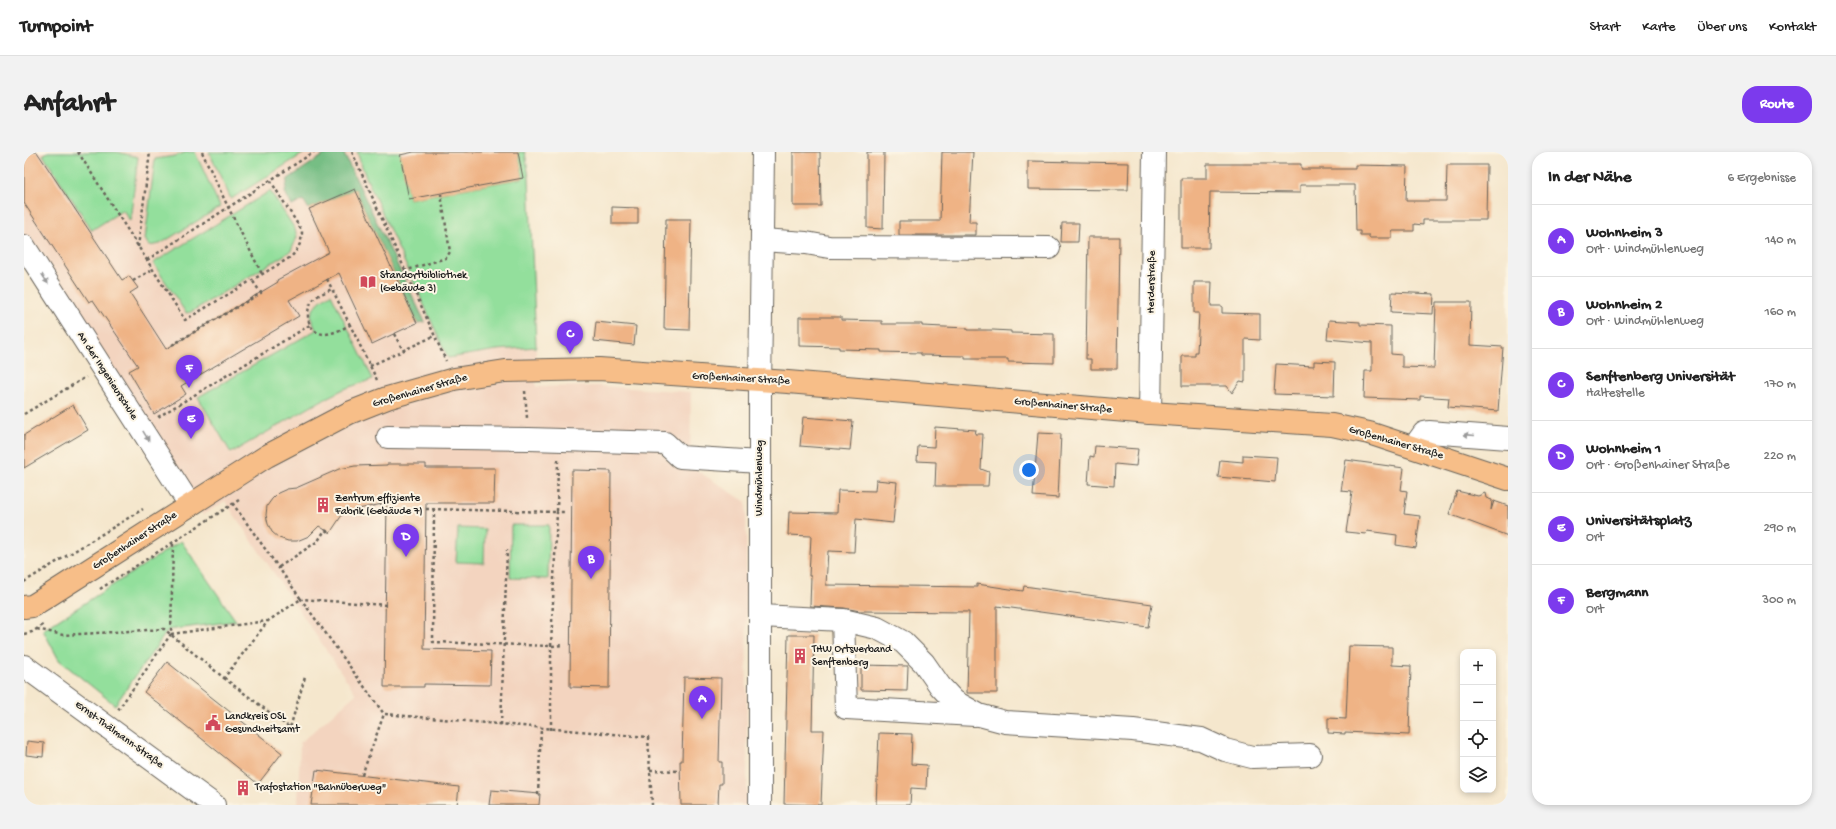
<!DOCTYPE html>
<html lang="de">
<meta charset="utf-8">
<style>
:root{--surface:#fff;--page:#f2f2f2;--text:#222;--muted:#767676;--line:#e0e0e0;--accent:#7c3aed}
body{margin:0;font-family:"Gochi Hand",sans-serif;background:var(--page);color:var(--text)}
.controls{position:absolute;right:12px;bottom:12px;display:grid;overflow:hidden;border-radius:8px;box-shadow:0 2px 6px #0003}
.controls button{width:36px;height:36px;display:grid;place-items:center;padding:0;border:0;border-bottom:1px solid var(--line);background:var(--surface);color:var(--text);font:20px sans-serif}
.you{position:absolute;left:1005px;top:318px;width:14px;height:14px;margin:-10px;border:3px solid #fff;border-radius:50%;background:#1a73e8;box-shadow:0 0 0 6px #1a73e833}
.badge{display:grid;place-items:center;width:26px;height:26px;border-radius:50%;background:var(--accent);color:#fff;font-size:13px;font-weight:700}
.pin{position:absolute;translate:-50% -33px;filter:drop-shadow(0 1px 2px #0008)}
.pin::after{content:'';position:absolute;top:21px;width:14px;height:12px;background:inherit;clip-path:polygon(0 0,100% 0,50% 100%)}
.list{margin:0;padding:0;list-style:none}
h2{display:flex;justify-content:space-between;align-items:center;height:52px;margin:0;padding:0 16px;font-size:17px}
h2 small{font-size:13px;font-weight:400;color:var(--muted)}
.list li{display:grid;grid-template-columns:26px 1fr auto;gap:12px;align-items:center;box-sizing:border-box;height:72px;padding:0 16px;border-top:1px solid var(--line)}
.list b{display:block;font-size:15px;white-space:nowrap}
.list p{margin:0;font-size:13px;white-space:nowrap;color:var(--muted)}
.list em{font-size:13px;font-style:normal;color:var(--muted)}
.icon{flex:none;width:22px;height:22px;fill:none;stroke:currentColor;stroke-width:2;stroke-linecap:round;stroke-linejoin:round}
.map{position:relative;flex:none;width:1484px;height:653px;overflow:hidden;border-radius:16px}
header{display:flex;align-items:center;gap:24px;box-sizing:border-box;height:56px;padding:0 20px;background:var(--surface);border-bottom:1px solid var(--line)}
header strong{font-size:19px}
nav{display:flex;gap:22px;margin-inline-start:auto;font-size:14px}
.intro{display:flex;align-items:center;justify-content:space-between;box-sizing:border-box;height:96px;padding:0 24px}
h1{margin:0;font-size:28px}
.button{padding:10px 18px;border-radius:16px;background:var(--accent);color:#fff;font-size:14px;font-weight:700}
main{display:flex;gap:24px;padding:0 24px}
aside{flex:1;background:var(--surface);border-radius:16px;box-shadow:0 2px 6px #0003}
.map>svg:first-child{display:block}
.built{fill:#f3d4bf}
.green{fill:#93df9c;stroke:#587e5c}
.forest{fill:#76be84;stroke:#496d50}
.building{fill:#efb385}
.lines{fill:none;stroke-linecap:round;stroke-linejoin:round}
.minor-casing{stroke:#68635a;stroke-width:24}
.major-casing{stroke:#68635a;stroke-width:24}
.path{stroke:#68635a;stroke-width:2.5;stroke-dasharray:3 3;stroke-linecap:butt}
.minor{stroke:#fff;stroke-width:22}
.major{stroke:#f7be88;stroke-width:22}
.oneway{fill:#999}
.labels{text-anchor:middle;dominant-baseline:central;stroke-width:4;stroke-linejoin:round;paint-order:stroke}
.poi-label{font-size:11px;fill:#1c1c1c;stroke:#fcf5e5;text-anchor:start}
.street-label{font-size:11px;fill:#1c1c1c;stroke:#fcf5e5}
</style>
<header>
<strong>Turnpoint</strong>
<nav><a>Start</a><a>Karte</a><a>Über uns</a><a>Kontakt</a></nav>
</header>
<div class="intro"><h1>Anfahrt</h1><a class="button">Route</a></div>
<main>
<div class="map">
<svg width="1484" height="653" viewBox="0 0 1484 653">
<rect width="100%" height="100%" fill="#fcf5e5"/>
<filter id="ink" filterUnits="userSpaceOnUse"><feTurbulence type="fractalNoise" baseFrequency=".025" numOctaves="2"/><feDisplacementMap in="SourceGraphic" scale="8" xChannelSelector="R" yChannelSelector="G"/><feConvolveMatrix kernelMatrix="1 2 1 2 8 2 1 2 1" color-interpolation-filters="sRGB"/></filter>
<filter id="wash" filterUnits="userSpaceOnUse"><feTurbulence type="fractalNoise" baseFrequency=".012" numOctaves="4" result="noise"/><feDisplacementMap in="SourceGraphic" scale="16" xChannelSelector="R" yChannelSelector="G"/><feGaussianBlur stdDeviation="0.9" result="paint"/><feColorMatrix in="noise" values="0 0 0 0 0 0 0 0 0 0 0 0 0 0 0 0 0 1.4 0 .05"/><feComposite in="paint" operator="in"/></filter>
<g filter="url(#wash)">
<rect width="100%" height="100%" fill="#f5e7cd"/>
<path class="built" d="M0 0H501L505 26 512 195V235L574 234 667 240 666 314 722 350 723 653H274L276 591 332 542 201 349 179 363 0 87Z"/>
<g class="green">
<path d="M24 0H93L114 5 106 69 99 58 68 78 19 3Z"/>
<path d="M163 0H171L196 55 136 92 125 94 121 87 131 7 151 4Z"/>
<path d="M185 0H282L207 47Z"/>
<path d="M333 0H376L385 47 499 26 494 0H501L505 26 512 195 473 198 424 206 341 23Z"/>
<path d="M246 39 271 77 273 85 267 99 167 160 162 161 129 111Z"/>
<path d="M307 142 349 227 320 237 300 247 207 301 174 245 292 178 286 164C291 152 297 148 307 142Z"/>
<path d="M487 373H525L524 427 486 426Z"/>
<path d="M434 376 461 377 460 411 432 410Z"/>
<path d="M157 389 212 469 144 478 91 553 35 508 19 478Z"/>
</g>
<path class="forest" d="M304 0H319L401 170 393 171 331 37 285 57 279 48 268 54 261 40 264 27Z"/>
<g id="blocks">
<g class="building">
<path d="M0 0H13L98 128 105 124 114 136 106 141 142 197 254 130 253 128 305 100 285 57 331 37 393 171 348 192 315 121 265 148 275 164 157 234 162 242 130 262 105 219 114 214 69 148 65 150 0 51Z"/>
<path d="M390 0H494L499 26 385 47 376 3Z"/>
<path d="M769 0H796L797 54H769Z"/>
<path d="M843 0H860L859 77 843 76Z"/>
<path d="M918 0H949L945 70H952V83H875V69H916Z"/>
<path d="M1004 9 1105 11 1104 38 1004 37Z"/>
<path d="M1183 12H1277V17H1331V13L1383 14 1382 49H1422L1423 13H1463L1462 68H1399V73L1390 72V79H1368V86H1345V83H1336V79H1332L1331 33H1276V41L1186 40 1185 96H1157V26H1183Z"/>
<path d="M588 55 614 56V72H588Z"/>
<path d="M642 67H667L665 178 640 177Z"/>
<path d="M1038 71H1055L1054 90H1037Z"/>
<path d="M1064 85H1095L1093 217H1067V207H1062Z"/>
<path d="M1170 130H1188L1187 154H1198V161L1236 162V188L1221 187V230L1216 229 1208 241 1203 234H1158V204H1171V200H1173L1175 161H1170Z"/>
<path d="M1368 140 1410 142 1409 162 1367 160Z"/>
<path d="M1412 150H1447L1446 193 1479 195 1474 259 1424 255 1425 246 1396 244V248L1340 246 1341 219H1348V191L1303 187 1305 168 1336 170V173L1367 174V202L1378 203V215L1410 216Z"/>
<path d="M775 165H817V168L858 169V172H898V174L943 176V178H969L987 179V181L1030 182V211L984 210V207H941V204L897 203V201L857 200V198L815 197V195L775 194Z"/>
<path d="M572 170 612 174 610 193 570 189Z"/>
<path d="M1290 209 1311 210 1310 244 1250 242 1252 212 1290 214Z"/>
<path d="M49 253 64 278 0 316V283Z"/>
<path d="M779 265 829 269 826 298 776 294Z"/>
<path d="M911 275 952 278 951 282H959L957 317 965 320 964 334H911L912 310 893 309 894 294 910 295Z"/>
<path d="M1014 281 1037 282 1034 346 1009 344Z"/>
<path d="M1071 294 1114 297 1112 314 1091 312 1090 334 1064 332 1066 304 1070 305Z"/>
<path d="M1219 303 1253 305 1251 330 1194 325 1196 308 1219 310Z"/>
<path d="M1322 308 1380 316 1377 338 1383 339 1380 362 1396 364 1392 396 1372 393 1373 383 1343 379 1342 382 1322 380 1328 340 1317 339Z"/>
<path d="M363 312H402V316H471L470 351H402L400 497 467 499 466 533 400 532V535H360L363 351 320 360 306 381 295 374 285 384 273 389H264L255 386 248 380 244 372 242 363 243 354 248 347 254 341 263 337 272 336 315 317 331 314 363 313Z"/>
<path d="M548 318 587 319 585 536 546 535Z"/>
<path d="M852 328 873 330 869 371 832 367 830 400 804 399 802 433 953 435V432L999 439 1000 434 1128 452 1124 475 973 454V541H943L945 460 836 459 820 456 786 454 787 424H785L787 384 764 383 765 360 813 361 814 338 851 339Z"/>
<path d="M1433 339 1454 344 1461 341 1462 346 1468 348 1467 358 1470 349 1484 354V384L1425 362Z"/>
<path d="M764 483H790L788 578H800L797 653 760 652Z"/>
<path d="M1325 494 1368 495V513L1387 514 1385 583 1321 580V582L1304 581V566L1322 567Z"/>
<path d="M143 510 258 601 234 632 120 540Z"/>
<path d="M837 513 884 514 883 539 837 538Z"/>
<path d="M660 525 697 526 695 610H698V632H695L694 653H657L656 609H658Z"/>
<path d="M855 581 888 582 887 612 903 613 902 637 887 636 886 653H852Z"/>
<path d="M3 589 20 591 19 605 2 603Z"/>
<path d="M292 618 435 635 433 653H287Z"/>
<path d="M467 638 516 642 515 653H465Z"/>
</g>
</g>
</g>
<g filter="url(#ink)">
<use href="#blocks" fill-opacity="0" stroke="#68635a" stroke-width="1"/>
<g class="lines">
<defs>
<g id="minor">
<path d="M738 88 782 91 805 95 1025 96"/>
<path d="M0 94 166 353"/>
<path d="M1126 261 1130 0"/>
<path d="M364 285 505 287 641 291 656 305 736 310"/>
<path d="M1390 295 1400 281 1405 280 1484 286"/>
<path d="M736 464 819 468 853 476 879 490 900 511 916 534 930 549 955 563 981 570 1109 578 1177 587 1201 598 1228 605 1286 603"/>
<path d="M819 468 822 556 951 563"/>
<path d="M0 514 190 653"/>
<path d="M736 653V241L739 0"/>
</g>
<path id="major" d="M0 455 8 454 21 446 243 304 325 261 363 246 430 227 481 219 575 217 764 230 1126 261 1308 273 1345 281 1484 327"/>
</defs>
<use href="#minor" class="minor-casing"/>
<use href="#major" class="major-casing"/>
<g class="path">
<path d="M54 0 161 168 267 105C274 97 278 91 278 79L246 28"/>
<path d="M178 0 204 55 238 122"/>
<path d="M328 0 422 209"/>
<path d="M114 95 126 0"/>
<path d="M123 108 290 0"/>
<path d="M380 119 422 106 426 100 417 42"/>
<path d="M303 127 308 137"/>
<path d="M109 129 129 117"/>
<path d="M326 173 308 137C302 140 293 143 289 148 279 160 284 183 302 182 311 181 318 177 326 173L353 228"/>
<path d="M370 182 379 198"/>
<path d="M148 193 237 141 228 128"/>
<path d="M346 214 410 184"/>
<path d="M501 239 503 266"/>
<path d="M0 262 62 225"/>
<path d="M134 265 286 173"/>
<path d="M402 357 533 360 534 307"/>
<path d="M410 357 409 490 527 494 539 493"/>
<path d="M255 415 294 389 301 378 306 381"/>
<path d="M0 430 119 357"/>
<path d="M76 437 215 348"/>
<path d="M362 453 277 447 360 562 624 585 628 653"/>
<path d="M13 477 39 483 140 477 200 526 244 469 277 447 209 352"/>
<path d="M0 482 8 480 19 473"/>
<path d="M147 482 243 469"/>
<path d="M200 526 266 576 281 525"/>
<path d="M94 558 147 482 149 392"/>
<path d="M477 573 483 398"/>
<path d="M527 578V494L533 360H540"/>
<path d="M626 618 656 619"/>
<path d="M338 623 360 562"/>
<path d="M514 642 517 577"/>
</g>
<use href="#minor" class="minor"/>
<use href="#major" class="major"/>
</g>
<defs><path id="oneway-solid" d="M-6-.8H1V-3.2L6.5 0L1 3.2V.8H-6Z"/></defs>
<g class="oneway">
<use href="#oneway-solid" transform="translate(21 127) rotate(57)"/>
<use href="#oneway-solid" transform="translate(1445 283) rotate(-175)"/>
<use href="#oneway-solid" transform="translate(122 284) rotate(58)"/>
</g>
</g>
<defs>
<symbol id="library-bare" viewBox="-9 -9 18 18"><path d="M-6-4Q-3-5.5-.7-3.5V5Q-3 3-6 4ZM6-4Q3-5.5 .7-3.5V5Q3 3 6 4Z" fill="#d1495b" stroke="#fcf5e5" stroke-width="2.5" paint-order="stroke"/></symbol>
<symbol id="building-bare" viewBox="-9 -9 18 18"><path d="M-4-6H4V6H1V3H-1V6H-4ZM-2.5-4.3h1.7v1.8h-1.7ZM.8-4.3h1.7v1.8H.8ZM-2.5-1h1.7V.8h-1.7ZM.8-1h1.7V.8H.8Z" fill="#d1495b" stroke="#fcf5e5" stroke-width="2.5" paint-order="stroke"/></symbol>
<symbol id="civic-bare" viewBox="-9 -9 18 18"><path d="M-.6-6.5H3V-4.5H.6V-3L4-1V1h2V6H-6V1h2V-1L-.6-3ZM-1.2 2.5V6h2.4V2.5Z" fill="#d1495b" stroke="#fcf5e5" stroke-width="2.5" paint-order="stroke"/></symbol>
</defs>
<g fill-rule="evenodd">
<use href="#library-bare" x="333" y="119" width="22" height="22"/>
<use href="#building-bare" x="288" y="342" width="22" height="22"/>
<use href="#building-bare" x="765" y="493" width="22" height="22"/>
<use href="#civic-bare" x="178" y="560" width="22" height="22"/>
<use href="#building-bare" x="208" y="625" width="22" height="22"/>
</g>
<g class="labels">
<g class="poi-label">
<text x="356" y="124">Standortbibliothek<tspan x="356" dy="13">(Gebäude 3)</tspan></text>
<text x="311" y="347">Zentrum effiziente<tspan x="311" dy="13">Fabrik (Gebäude 7)</tspan></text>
<text x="788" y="498">THW Ortsverband<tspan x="788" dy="13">Senftenberg</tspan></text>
<text x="201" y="565">Landkreis OSL<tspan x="201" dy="13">Gesundheitsamt</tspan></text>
<text x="231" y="636">Trafostation "Bahnüberweg"</text>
</g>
<g class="street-label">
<text transform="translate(1128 130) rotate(-89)">Herderstraße</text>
<text transform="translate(83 224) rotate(57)">An der Ingenieurschule</text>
<text transform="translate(717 227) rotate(3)">Großenhainer Straße</text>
<text transform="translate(396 239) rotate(-16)">Großenhainer Straße</text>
<text transform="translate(1039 254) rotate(5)">Großenhainer Straße</text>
<text transform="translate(1372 291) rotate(16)">Großenhainer Straße</text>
<text transform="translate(736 326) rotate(-90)">Windmühlenweg</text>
<text transform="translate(111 389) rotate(-33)">Großenhainer Straße</text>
<text transform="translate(95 583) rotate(36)">Ernst-Thälmann-Straße</text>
</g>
</g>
</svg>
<div class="controls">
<button>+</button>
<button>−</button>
<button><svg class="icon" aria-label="locate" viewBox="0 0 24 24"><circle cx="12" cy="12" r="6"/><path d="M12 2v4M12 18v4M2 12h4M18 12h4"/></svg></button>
<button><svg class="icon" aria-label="layers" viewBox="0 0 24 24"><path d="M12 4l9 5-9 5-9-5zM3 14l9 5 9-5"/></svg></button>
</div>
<div class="you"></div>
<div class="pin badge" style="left:678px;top:567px">A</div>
<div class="pin badge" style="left:567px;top:427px">B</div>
<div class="pin badge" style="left:546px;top:202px">C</div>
<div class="pin badge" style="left:382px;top:405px">D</div>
<div class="pin badge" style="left:167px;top:287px">E</div>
<div class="pin badge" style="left:165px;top:236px">F</div>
</div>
<aside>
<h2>In der Nähe<small>6 Ergebnisse</small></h2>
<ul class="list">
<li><span class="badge">A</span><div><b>Wohnheim 3</b><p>Ort · Windmühlenweg</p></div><em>140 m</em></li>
<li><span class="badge">B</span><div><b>Wohnheim 2</b><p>Ort · Windmühlenweg</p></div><em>160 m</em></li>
<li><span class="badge">C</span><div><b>Senftenberg Universität</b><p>Haltestelle</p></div><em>170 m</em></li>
<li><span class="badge">D</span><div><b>Wohnheim 1</b><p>Ort · Großenhainer Straße</p></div><em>220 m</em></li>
<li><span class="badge">E</span><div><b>Universitätsplatz</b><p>Ort</p></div><em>290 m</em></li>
<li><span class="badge">F</span><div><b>Bergmann</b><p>Ort</p></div><em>300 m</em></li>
</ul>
</aside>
</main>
